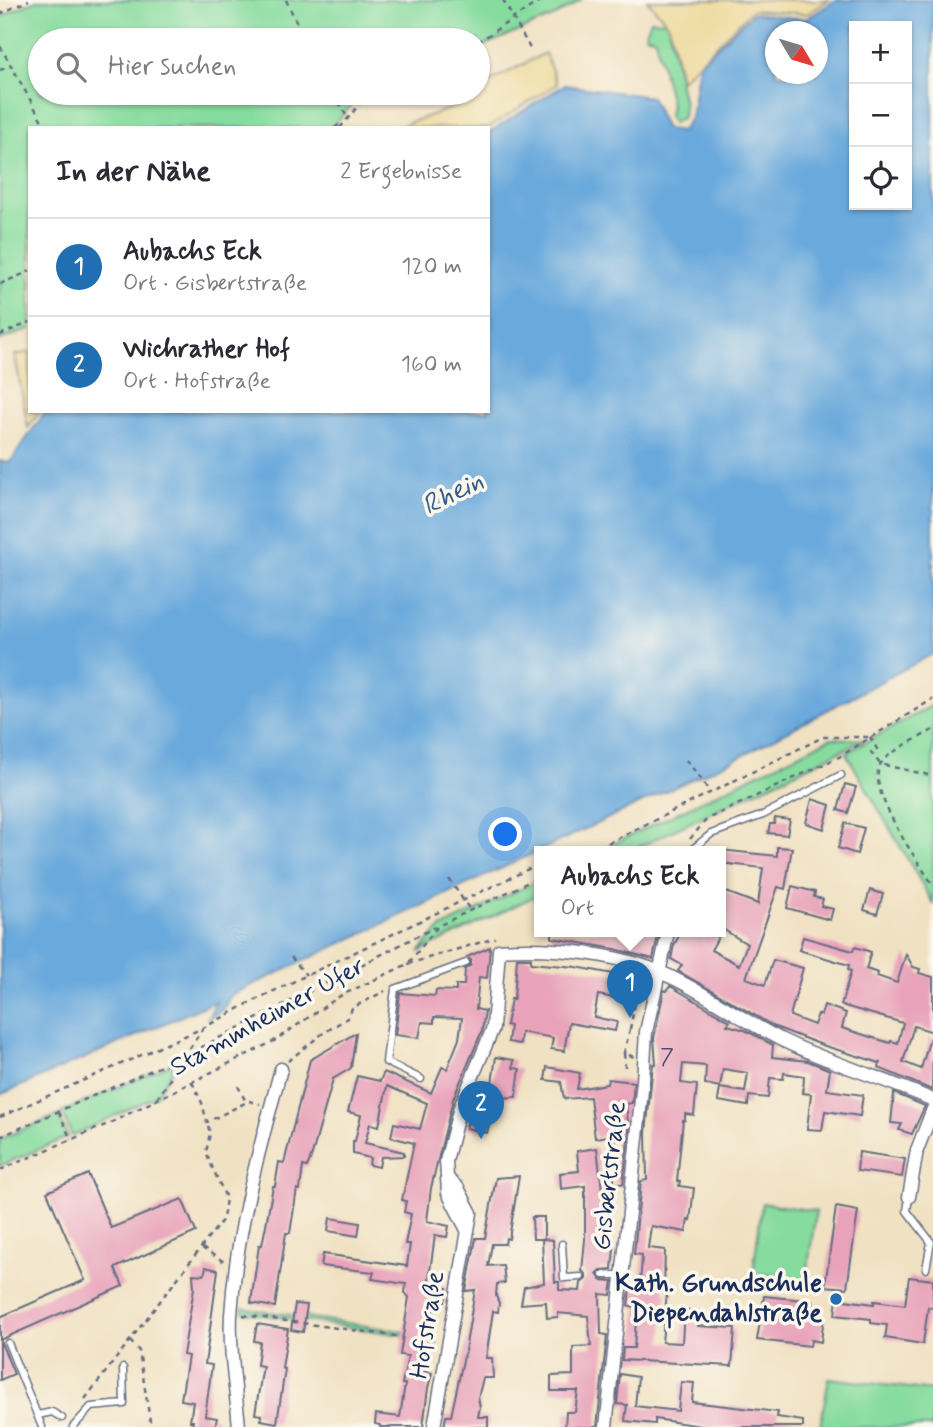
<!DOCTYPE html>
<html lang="de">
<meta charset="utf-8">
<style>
:root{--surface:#fff;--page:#f7f7f7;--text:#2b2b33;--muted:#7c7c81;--line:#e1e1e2;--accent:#1f6fb2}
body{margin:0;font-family:Mynerve,sans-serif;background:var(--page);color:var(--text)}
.controls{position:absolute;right:21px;top:21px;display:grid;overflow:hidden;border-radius:0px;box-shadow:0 2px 5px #0004}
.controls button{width:63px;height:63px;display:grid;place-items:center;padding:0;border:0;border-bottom:2px solid var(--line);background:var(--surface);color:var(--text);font:35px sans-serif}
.compass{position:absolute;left:765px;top:21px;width:63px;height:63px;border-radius:50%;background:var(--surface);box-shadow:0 2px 5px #0004;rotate:128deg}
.you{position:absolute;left:506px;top:835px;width:24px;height:24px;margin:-18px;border:5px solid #fff;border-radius:50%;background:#1a73e8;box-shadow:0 0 0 10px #1a73e833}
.badge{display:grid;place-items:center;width:46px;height:46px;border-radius:50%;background:var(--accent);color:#fff;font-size:23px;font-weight:700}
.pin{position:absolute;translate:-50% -58px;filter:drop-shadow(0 2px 4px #0008)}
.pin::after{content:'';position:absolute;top:37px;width:24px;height:21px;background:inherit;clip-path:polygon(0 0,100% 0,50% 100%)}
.popup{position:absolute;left:534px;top:846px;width:192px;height:91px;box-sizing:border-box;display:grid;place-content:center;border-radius:0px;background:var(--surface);filter:drop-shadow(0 2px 5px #0005);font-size:23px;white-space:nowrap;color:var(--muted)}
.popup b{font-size:26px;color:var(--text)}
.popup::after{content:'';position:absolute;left:50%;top:100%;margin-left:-14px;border:14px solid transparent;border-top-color:var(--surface)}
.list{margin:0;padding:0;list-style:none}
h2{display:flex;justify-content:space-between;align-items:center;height:91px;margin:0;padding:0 28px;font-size:30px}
h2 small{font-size:23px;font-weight:400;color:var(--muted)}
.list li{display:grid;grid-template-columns:46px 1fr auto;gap:21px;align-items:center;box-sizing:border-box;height:98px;padding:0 28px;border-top:2px solid var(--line)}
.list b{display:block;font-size:26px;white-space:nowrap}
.list p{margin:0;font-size:23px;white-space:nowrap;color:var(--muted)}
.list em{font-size:23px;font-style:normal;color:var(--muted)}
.icon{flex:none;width:38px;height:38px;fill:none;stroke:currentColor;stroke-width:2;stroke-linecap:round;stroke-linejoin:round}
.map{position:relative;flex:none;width:933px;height:1427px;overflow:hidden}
.search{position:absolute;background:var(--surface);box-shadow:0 2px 5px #0004;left:28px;top:28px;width:462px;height:77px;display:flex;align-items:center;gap:18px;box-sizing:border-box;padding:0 24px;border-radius:38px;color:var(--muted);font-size:26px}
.panel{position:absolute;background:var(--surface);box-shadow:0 2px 5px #0004;left:28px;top:126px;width:462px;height:287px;border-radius:0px}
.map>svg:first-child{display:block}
.green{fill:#86db9e;stroke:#50857e;stroke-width:2}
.sand{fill:#eeda9e;stroke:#84847e;stroke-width:2}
.water{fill:#69a9dc;stroke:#426c9d;stroke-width:2;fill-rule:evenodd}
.building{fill:#e8a3ba}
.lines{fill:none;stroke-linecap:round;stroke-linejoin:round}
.service-casing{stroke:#666d81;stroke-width:9}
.minor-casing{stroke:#666d81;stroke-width:15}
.path{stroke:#666d81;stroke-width:2.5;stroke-dasharray:5 5;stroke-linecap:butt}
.service{stroke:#fff;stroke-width:6}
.minor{stroke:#fff;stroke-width:12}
.poi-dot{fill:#1f6fb2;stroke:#fbf7ec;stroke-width:2.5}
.labels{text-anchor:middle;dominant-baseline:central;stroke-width:7;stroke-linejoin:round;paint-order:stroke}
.number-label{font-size:23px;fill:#4e4c75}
.street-label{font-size:26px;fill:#1b2f5e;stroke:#fbf7ec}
.poi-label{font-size:26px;font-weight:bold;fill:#1b2f5e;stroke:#fbf7ec;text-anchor:end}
.water-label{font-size:28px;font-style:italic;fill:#365a8a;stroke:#fbf7ec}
</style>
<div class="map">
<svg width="933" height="1427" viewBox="0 0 933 1427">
<rect width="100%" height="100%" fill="#fbf7ec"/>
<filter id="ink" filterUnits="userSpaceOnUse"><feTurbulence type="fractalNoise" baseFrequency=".0143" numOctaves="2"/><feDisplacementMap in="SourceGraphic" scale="14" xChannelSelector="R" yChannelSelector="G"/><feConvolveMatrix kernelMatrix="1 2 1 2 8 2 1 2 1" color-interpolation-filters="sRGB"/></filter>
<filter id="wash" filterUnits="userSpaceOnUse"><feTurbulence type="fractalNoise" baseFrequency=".00686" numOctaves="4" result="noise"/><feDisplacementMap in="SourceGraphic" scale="28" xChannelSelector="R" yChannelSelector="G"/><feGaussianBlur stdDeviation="1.57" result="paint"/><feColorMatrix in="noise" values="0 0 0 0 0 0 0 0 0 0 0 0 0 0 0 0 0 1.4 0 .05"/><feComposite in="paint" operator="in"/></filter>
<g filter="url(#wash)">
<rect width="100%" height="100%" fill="#f0e1c2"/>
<g class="green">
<path d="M36 0H581L555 16 478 48V40H40V93H372L359 98 330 128H30V329L0 340V17Z"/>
<path d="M651 20 665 21 668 25 684 104 683 117 673 123 669 118 671 103 655 38 645 35Z"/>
<path d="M933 705V903L846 753Z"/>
<path d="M831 738 864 740 628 852H597Z"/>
<path d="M539 880V894L419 952 441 928Z"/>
<path d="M178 1061 156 1096 72 1136 62 1112Z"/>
<path d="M58 1115 68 1137 0 1166V1139Z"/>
<path d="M762 1203 816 1211 806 1280 753 1273Z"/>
<path d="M242 1308 403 1331V1335L242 1312Z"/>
<path d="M829 1378 933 1391 932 1427H820Z"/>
</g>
<g class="sand">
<path d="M647 0H829L807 14 752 10 681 80 669 25Z"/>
<path d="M545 53 557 84 488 128H395L457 106 495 79Z"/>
<path d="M30 352V411H40L28 428 15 355Z"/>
</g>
<path class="water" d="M836 0H933V654L739 757 231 995 223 1010 208 1018 216 1001 0 1095V461L10 462 46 411H488V133L564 85 651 97 666 129 682 131 691 117 699 64 753 13 806 19ZM854 26H907V205H854ZM776 32H818V74H776Z"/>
<g id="blocks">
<g class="building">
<path d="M845 784 856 787 848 813 838 810Z"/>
<path d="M812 799 830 805 824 829 806 823Z"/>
<path d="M775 818 790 820 787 835 768 833 770 824H774Z"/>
<path d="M845 823 864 828 857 854 838 848Z"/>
<path d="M777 847 792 848 785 889 778 887 746 978 765 985 773 960 803 968 790 1016 814 1025 818 1014 821 1015 824 1005 846 1013 842 1028 890 1043 891 1041 898 1043 903 1023 841 1005 851 971 848 970 849 965 799 950 803 937 853 951 855 947 871 952 866 969 878 973 877 976 897 983 906 954 913 967 920 969 919 973 933 977V1032L914 1026 903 1062 921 1069 930 1038 933 1039 932 1090 879 1068 880 1063 822 1045 775 1027 678 971 682 965 671 959 674 945 681 932H721L711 950 739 965 747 944 721 928V890L758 904 763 868 721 863V850L777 856Z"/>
<path d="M792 886 815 892 814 897 823 899 821 906 833 909 830 920 787 908Z"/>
<path d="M870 890 883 894 877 914 864 910Z"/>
<path d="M552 932H659L653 959 615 949 552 938Z"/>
<path d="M490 947 487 978 479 977 476 1009 485 1011 482 1031 453 1099 431 1188 427 1221 449 1226 447 1237 435 1235 428 1286 447 1288 445 1302 434 1301 424 1371 432 1373 428 1388 423 1427H380V1425L375 1424 376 1414 400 1417 405 1384H402L408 1356 400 1355 409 1297 405 1293 406 1284 372 1279 374 1272 321 1266 323 1254 407 1266 410 1244H405L411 1214 404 1212 406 1201 402 1200 414 1143 391 1137 394 1123 420 1129 427 1103 387 1086 379 1126 370 1124 365 1143 404 1152V1156L381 1157 379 1167 369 1165 370 1158 353 1154V1141H355L361 1115 348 1112 357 1076 380 1081 384 1072 431 1093 442 1067 447 1069 459 1039 462 1018 434 1017V1023L422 1022 419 1038 395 1035 400 993 435 996 436 990 456 991V985H464L465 969 471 965V960L467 957Z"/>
<path d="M517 958H531V963L576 967 619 975 615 998 598 995 594 1017 617 1022 615 1031 569 1023 564 1051 551 1049 553 1038 521 1032 520 1044 508 1042 510 1026 506 1025 511 999H514Z"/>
<path d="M670 986 730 1021 727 1025 745 1030 773 1045 772 1057 808 1061 830 1070 827 1090 863 1095 860 1116 825 1111 822 1130 807 1129 811 1094 803 1093 804 1076 784 1073 783 1079 770 1078 768 1098 749 1096 748 1106 718 1101 720 1088 745 1092 748 1073 723 1069 720 1087 705 1084 706 1066 683 1064 681 1083 697 1085 694 1115 685 1114V1120H683L677 1181H680L679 1186 694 1188 690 1221 688 1220 686 1232 651 1226 648 1248 665 1250 664 1292 667 1293 662 1342 682 1343 684 1310 699 1311 698 1326 735 1328 732 1366 622 1360 623 1348H634L637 1307 628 1306 630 1288 639 1289 641 1272 642 1255 634 1254 641 1181 647 1180 646 1133 653 1064H656L654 1038 664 990 667 991Z"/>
<path d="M356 1033 351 1068 333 1079 312 1155 307 1167 303 1166 300 1190 297 1189 290 1233H286L275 1307 251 1303 259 1245H262L266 1225 273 1186H275L279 1162 284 1163 310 1060Z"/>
<path d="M496 1057 514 1060 513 1068 520 1069 516 1097 497 1098 487 1133 466 1128 476 1092 490 1096Z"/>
<path d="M547 1067 580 1073 577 1089 607 1084 608 1079 634 1082 632 1103 626 1104 629 1131 623 1184 614 1183 616 1135 595 1138 590 1097 564 1099 561 1082 545 1080Z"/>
<path d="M894 1093 925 1106 912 1134 899 1130 902 1124 891 1123Z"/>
<path d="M597 1148 605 1214H608V1247L614 1249 612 1269 601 1270 597 1274 601 1280 613 1281 611 1295 600 1294 601 1334 607 1335 597 1427H565L566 1412H575L578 1391H551V1376L573 1375V1347L591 1346 588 1316 558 1313V1317L547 1318 546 1302 521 1304 524 1287 544 1283 542 1239H533L532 1217H544V1239L553 1240 555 1282H559V1290L580 1291 581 1283 586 1279V1274L582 1271 585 1240V1186L561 1189 560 1173 579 1171 577 1151Z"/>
<path d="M859 1152 905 1159 902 1177 857 1171Z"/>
<path d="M88 1174 111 1228 182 1199 196 1232 115 1268 123 1286 0 1340V1317L85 1280 47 1192Z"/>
<path d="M519 1176 509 1239 506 1238 505 1244H492L488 1266 503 1265 505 1283 497 1284 496 1296 499 1303 498 1312 493 1311 486 1358H492L493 1378H483L478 1398 480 1407 478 1417H488V1427H444L446 1416H451L465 1351 475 1290 466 1291 476 1238H485L496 1178Z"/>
<path d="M836 1207 858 1211 847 1288 825 1286Z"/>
<path d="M330 1218 360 1223 358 1236 328 1231Z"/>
<path d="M206 1267 218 1270 205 1364 212 1365 205 1416 217 1418 215 1427H192L193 1421H190L193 1402 181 1400 188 1356 183 1355 194 1288 193 1274 204 1275Z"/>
<path d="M909 1277 933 1280V1308L928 1307 923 1344 885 1338 887 1325 871 1323V1319L835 1315 837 1299 874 1304V1301L905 1305Z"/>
<path d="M764 1296 813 1301 811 1315 824 1316 821 1342 811 1340 810 1346 757 1340Z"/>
<path d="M295 1304 307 1305 303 1332 291 1330Z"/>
<path d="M257 1324 288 1329 282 1368 285 1369 277 1423 261 1420 262 1415 255 1414 263 1366 257 1365 260 1342 254 1341Z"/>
<path d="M0 1340 14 1374 0 1380Z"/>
<path d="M620 1374 638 1377 635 1406 678 1411 681 1382 694 1383 692 1402 778 1412 777 1417 803 1421V1427H707L655 1419V1424L625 1421 627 1405 617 1404Z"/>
</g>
</g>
</g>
<g filter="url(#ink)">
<use href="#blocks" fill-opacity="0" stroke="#666d81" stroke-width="2"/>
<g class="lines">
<defs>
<g id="service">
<path d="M689 852 711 834 763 815 841 775"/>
<path d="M421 1079 386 1062 395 989 466 963"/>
<path d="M909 1197 907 1211 931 1242 926 1269"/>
<path d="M562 1244 564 1278 581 1277"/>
<path d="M603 1275H623"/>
<path d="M8 1343 42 1427"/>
<path d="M38 1415 52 1412 62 1418"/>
<path d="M73 1427 91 1407 124 1404 123 1368"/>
</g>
<g id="minor">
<path d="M909 1197 917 1150 933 1109"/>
<path d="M467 1230 448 1193 446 1161 460 1107 493 1028 499 950C555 946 627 954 677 980 713 998 747 1023 784 1041 832 1064 884 1078 933 1100"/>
<path d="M239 1427C236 1390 229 1351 231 1315 236 1230 259 1150 281 1069"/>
<path d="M434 1427 471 1213 458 1188 447 1178"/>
<path d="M606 1427 643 1081 646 1032 668 932"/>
</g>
</defs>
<use href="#service" class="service-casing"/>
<use href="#minor" class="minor-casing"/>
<g class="path">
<path d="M286 0 305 40"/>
<path d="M503 0 532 52"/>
<path d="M0 14 29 0"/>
<path d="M478 42 541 0"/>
<path d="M0 46 46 128"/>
<path d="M0 70 10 66"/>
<path d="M334 93 347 117"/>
<path d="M335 128 342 122"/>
<path d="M340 128 362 101 381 93"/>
<path d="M0 284 30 271"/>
<path d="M0 335 30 322"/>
<path d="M933 730C919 738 887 752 880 765 866 790 919 863 933 885"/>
<path d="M870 737 877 749 871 752 880 764 933 776"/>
<path d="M686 760 703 781 710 794"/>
<path d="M690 839 707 819 839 757 933 699"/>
<path d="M564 852 566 851"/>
<path d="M590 852 823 737H870"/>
<path d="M449 879 470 910"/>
<path d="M291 957 306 975"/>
<path d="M408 964 495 938"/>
<path d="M630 1029 640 977"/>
<path d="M630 1029 624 1053 634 1057"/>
<path d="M624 1053 625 1067"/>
<path d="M288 1061 322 1034 349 1017 352 1008 385 991"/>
<path d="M192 1082 202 1103 207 1122 249 1101 260 1104"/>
<path d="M238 1086 246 1102"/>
<path d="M157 1099 203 1028"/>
<path d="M59 1112 71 1140"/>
<path d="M0 1117 203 1028 253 1001 539 864"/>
<path d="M0 1137 186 1055 435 927"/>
<path d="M0 1170 110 1123 274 1041 340 996 408 964 438 926 539 877"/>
<path d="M202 1248 226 1263"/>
<path d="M243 1315 403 1337"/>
<path d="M429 1339 438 1340"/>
<path d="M130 1341 139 1351 151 1427"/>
<path d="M85 1399 223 1219 226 1198 206 1153 210 1133 207 1122"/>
</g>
<use href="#service" class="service"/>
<use href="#minor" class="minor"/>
</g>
</g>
<circle class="poi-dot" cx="836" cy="1299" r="7"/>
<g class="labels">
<g class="number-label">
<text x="667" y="1058">7</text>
</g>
<g class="street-label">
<text transform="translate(268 1017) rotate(-29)">Stammheimer Ufer</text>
<text transform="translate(610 1176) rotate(-84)">Gisbertstraße</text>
<text transform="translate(428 1325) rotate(-81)">Hofstraße</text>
</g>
<g class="poi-label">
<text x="822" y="1284">Kath. Grundschule<tspan x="822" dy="30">Diependahlstraße</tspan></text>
</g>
<g class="water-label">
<text transform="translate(453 494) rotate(-27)">Rhein</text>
</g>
</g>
</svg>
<div class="controls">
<button>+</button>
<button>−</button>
<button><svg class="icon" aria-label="locate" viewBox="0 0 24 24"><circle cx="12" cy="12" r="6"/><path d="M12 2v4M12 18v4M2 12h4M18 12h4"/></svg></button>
</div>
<svg class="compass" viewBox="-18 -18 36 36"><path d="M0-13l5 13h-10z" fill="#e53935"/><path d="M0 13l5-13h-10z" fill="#7c7c81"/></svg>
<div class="you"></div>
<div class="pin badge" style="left:630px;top:1018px">1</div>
<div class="popup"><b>Aubachs Eck</b>Ort</div>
<div class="pin badge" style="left:481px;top:1139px">2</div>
<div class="search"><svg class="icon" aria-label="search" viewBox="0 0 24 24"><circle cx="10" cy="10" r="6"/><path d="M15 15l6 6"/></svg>Hier suchen</div>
<section class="panel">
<h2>In der Nähe<small>2 Ergebnisse</small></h2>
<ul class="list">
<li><span class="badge">1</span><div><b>Aubachs Eck</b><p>Ort · Gisbertstraße</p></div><em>120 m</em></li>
<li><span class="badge">2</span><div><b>Wichrather Hof</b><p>Ort · Hofstraße</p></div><em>160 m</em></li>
</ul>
</section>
</div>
